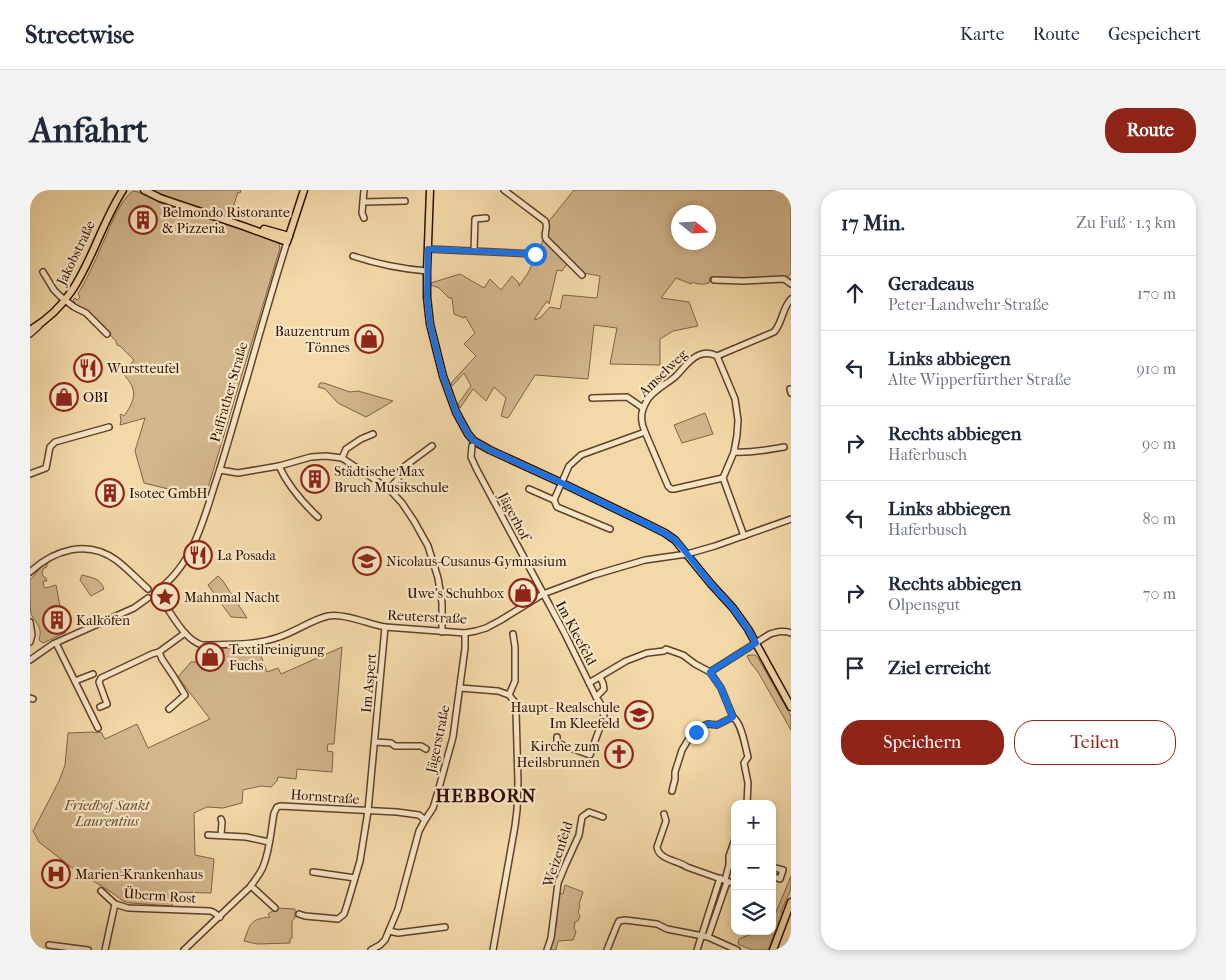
<!DOCTYPE html>
<html lang="de">
<meta charset="utf-8">
<style>
:root{--surface:#fff;--page:#f2f2f3;--text:#1f2937;--muted:#747a83;--line:#e0e1e3;--accent:#8f2418}
body{margin:0;font-family:"IM FELL French Canon",serif;background:var(--page);color:var(--text)}
.controls{position:absolute;right:15px;bottom:15px;display:grid;overflow:hidden;border-radius:10px;box-shadow:0 2px 8px #0003}
.controls button{width:45px;height:45px;display:grid;place-items:center;padding:0;border:0;border-bottom:1px solid var(--line);background:var(--surface);color:var(--text);font:25px sans-serif}
.compass{position:absolute;left:641px;top:15px;width:45px;height:45px;border-radius:50%;background:var(--surface);box-shadow:0 2px 8px #0003;rotate:108deg}
.stop{position:absolute;width:15px;height:15px;margin:-11px;border:4px solid #1a73e8;border-radius:50%;background:#fff}
.stop.end{background:#1a73e8;border-color:#fff;box-shadow:0 1px 5px #0008}
.list{margin:0;padding:0;list-style:none}
h2{display:flex;justify-content:space-between;align-items:center;height:65px;margin:0;padding:0 20px;font-size:21px}
h2 small{font-size:16px;font-weight:400;color:var(--muted)}
.list li{display:grid;grid-template-columns:32px 1fr auto;gap:15px;align-items:center;box-sizing:border-box;height:75px;padding:0 20px;border-top:1px solid var(--line)}
.list b{display:block;font-size:19px;white-space:nowrap}
.list p{margin:0;font-size:16px;white-space:nowrap;color:var(--muted)}
.list em{font-size:16px;font-style:normal;color:var(--muted)}
.actions{display:flex;gap:10px;padding:15px 20px}
.actions a{flex:1;padding:11px 0;border:1px solid var(--accent);border-radius:20px;text-align:center;font-size:18px;color:var(--accent)}
.actions .main{background:var(--accent);color:#fff}
.icon{flex:none;width:28px;height:28px;fill:none;stroke:currentColor;stroke-width:2;stroke-linecap:round;stroke-linejoin:round}
.map{position:relative;flex:none;width:761px;height:760px;overflow:hidden;border-radius:20px}
header{display:flex;align-items:center;gap:30px;box-sizing:border-box;height:70px;padding:0 25px;background:var(--surface);border-bottom:1px solid var(--line)}
header strong{font-size:24px}
nav{display:flex;gap:28px;margin-inline-start:auto;font-size:18px}
.intro{display:flex;align-items:center;justify-content:space-between;box-sizing:border-box;height:120px;padding:0 30px}
h1{margin:0;font-size:35px}
.button{padding:12px 22px;border-radius:20px;background:var(--accent);color:#fff;font-size:18px;font-weight:700}
main{display:flex;gap:30px;padding:0 30px}
aside{flex:1;background:var(--surface);border-radius:20px;box-shadow:0 2px 8px #0003}
.map>svg:first-child{display:block}
.green{fill:#d2b68c;stroke:#806246;fill-rule:evenodd}
.lines{fill:none;stroke-linecap:round;stroke-linejoin:round}
.minor-casing{stroke:#5f402b;stroke-width:8}
.major-casing{stroke:#2e0d01;stroke-width:9}
.minor{stroke:#f7e6c6;stroke-width:5}
.major{stroke:#f3d9a8;stroke-width:6}
.route{stroke:#1a73e8;stroke-width:6}
.labels{text-anchor:middle;dominant-baseline:central;stroke-width:4.5;stroke-linejoin:round;paint-order:stroke}
.poi-label{font-size:14px;fill:#2e0d01;stroke:#f7e6c6;text-anchor:start}
.street-label{font-size:14px;fill:#2e0d01;stroke:#f7e6c6}
.park-label{font-size:14px;font-style:italic;fill:#674832;stroke:#f7e6c6}
.district-label{font-size:19px;font-weight:bold;letter-spacing:1px;fill:#2e0d01;stroke:#f7e6c6}
</style>
<header>
<strong>Streetwise</strong>
<nav><a>Karte</a><a>Route</a><a>Gespeichert</a></nav>
</header>
<div class="intro"><h1>Anfahrt</h1><a class="button">Route</a></div>
<main>
<div class="map">
<svg width="761" height="760" viewBox="0 0 761 760">
<rect width="100%" height="100%" fill="#f3d9a8"/>
<filter id="stains"><feTurbulence type="fractalNoise" baseFrequency=".004" numOctaves="4"/><feColorMatrix values="0 0 0 0 .2 0 0 0 0 .09 0 0 0 0 .02 0 0 0 .5 -.17"/></filter>
<radialGradient id="worn" r=".72"><stop offset=".6" stop-color="#630" stop-opacity="0"/><stop offset="1" stop-color="#630" stop-opacity=".3"/></radialGradient>
<g class="green">
<path d="M122 0H211L210 3 208 2 200 27 143 9Z"/>
<path d="M544 0H761V83L756 89H699L680 87 679 93C673 95 667 94 662 92L661 94 646 88 631 108 659 112 668 136 643 141 630 149V175L580 174 587 138 564 135 558 189 505 185 478 228 471 226 476 208 464 197 456 211 443 199 430 218 428 214 441 196 434 183 422 196 421 193 446 166 434 154 445 143 435 126 434 128 424 124 422 108H419L409 98 401 95V93L430 84 454 98 460 89 471 100 482 86 489 93V96L498 83 515 46 519 31ZM648 22H678V52H648ZM538 73 553 87 554 83 570 86 567 108 533 105 530 119 520 117 511 127 505 130V128L517 111 519 114 527 80 532 81Z"/>
<path d="M103 1 108 2 135 15 218 41 247 52 249 54 250 58 175 308 114 293 105 261 115 228 90 235 91 230 90 225 91 224 94 226C106 209 108 199 93 184L104 170 90 156 87 155 86 151 56 120 46 115 43 110 45 108 47 110 50 107 48 104C57 88 65 72 72 55 79 40 89 11 103 1Z"/>
<path d="M290 193H294L320 202 328 201 363 211 336 227 308 213 295 199 288 197Z"/>
<path d="M675 223 683 244 652 253 644 235Z"/>
<path d="M17 373V377L14 378 12 382 13 386 16 388 17 391H13L14 397 16 398 26 395 35 443 13 453 9 450C13 436 6 434 1 424 0 419 0 397 0 390L12 376Z"/>
<path d="M52 385C63 388 70 388 74 399L61 406 50 390Z"/>
<path d="M188 386 193 391 217 428 201 427 178 395Z"/>
<path d="M227 455 237 482 248 478 251 484 312 457 304 554H298L297 561 303 562 302 582 267 579 266 589 248 587 247 591 241 597 231 596 213 600 212 613 193 618 177 617 164 623 165 665 184 669 181 703 142 702V716L100 713 93 711 84 704 41 677 9 652 3 641 29 591 35 575 38 543 63 542 67 543 71 542 75 549 107 534 118 558 180 529 148 487 161 472 194 471 193 458H208Z"/>
<path d="M720 465H725L728 468 761 526V540L728 482 720 472 717 466Z"/>
<path d="M761 686V699L751 722 753 723 738 760H722L708 754 709 749 729 741H742V732Z"/>
<path d="M535 695 553 702 549 714 550 716 548 722 550 726 548 731 545 732 544 738 546 742 543 750 528 751 526 760H520L527 731 526 729 529 703 533 704Z"/>
<path d="M247 718 265 719V728L262 731V748L260 749V753L227 754 214 751C220 734 220 729 240 727L238 724Z"/>
</g>
<g class="lines">
<defs>
<g id="minor">
<path d="M334 0 332 23 334 28"/>
<path d="M474 0 515 31C519 37 513 43 516 49L552 85"/>
<path d="M333 12 375 11"/>
<path d="M398 59 505 64"/>
<path d="M444 61 445 29 456 28"/>
<path d="M323 66C347 74 371 79 397 81"/>
<path d="M13 82 24 100 30 106 44 117 56 123 77 144"/>
<path d="M684 90 713 91 754 89 761 94"/>
<path d="M0 144 9 136"/>
<path d="M687 166 744 142C753 132 752 118 761 109"/>
<path d="M760 199 761 203"/>
<path d="M562 208 597 207 613 218"/>
<path d="M615 242C612 235 610 227 613 219 614 216 616 212 618 209 625 199 637 194 646 186 653 179 659 169 669 165 676 162 681 163 687 166L705 209 708 230 707 245 704 262 693 288"/>
<path d="M442 256 441 267 447 280 534 442 566 507"/>
<path d="M704 262C722 263 737 260 754 257"/>
<path d="M312 268 316 259 331 249 343 244"/>
<path d="M249 276C258 296 272 312 288 327"/>
<path d="M190 280 208 283 249 276 281 267 296 266 312 268 359 299 372 313 384 331 398 356 408 388 412 413V442"/>
<path d="M0 284 16 278 20 257 25 252 79 237"/>
<path d="M359 299 368 289 371 279 402 256"/>
<path d="M499 299 524 310 527 317 580 339"/>
<path d="M524 310 539 276 551 265 615 242 638 296 641 299H644L693 288 714 346"/>
<path d="M0 382C24 360 57 349 86 370 97 378 107 389 118 399"/>
<path d="M128 400C162 375 173 332 185 294 197 259 206 223 217 188 230 142 243 97 257 52"/>
<path d="M128 408 133 412C143 426 155 450 172 455 197 454 224 456 249 447 265 442 281 430 298 426 313 423 339 434 355 437L435 443 446 441 456 438 471 430 513 404 564 385 615 370 657 364 685 356 761 329"/>
<path d="M0 432 2 445 0 452"/>
<path d="M26 453 68 538"/>
<path d="M0 470 23 454 104 418 118 408"/>
<path d="M45 491 63 484"/>
<path d="M559 493 596 471 617 463 634 461 636 459 653 465 665 474 680 482"/>
<path d="M430 498 468 501 479 505"/>
<path d="M0 508 3 509"/>
<path d="M70 517 77 514 69 492 71 488 122 464 129 462"/>
<path d="M139 519 155 505 144 487 132 469 129 462 155 443"/>
<path d="M527 547V553L560 565 574 526 570 513 566 507 574 499 573 493 570 487"/>
<path d="M345 552 361 553 365 556H391L396 559"/>
<path d="M642 601 645 589V582L652 560 658 550 664 545 668 538 678 534 687 535 703 527"/>
<path d="M717 614 718 593 714 573 718 567C715 556 712 534 703 527L691 498 680 482 740 444C747 442 753 440 761 443"/>
<path d="M634 624 636 631 627 657C629 670 647 670 657 677L705 694"/>
<path d="M178 645 216 647 239 652"/>
<path d="M191 645 192 632 191 629"/>
<path d="M742 680 745 678 753 680 750 689 742 686"/>
<path d="M283 682 325 688"/>
<path d="M695 690 699 675V666L705 649"/>
<path d="M221 696 245 718"/>
<path d="M71 701 85 714 98 718 180 721 183 722 190 727"/>
<path d="M269 724 275 726 308 729 314 724 317 715 330 671 338 621 355 437"/>
<path d="M359 741 368 743 415 737"/>
<path d="M678 747 697 692"/>
<path d="M19 755 58 760"/>
<path d="M75 760 85 714"/>
<path d="M154 760 220 697C225 690 230 684 233 677 240 660 241 640 244 623L247 617 250 616 367 622 389 625 395 630"/>
<path d="M341 760 350 755 355 750 368 719 389 641 395 630 403 618 407 605 423 547 435 458V443"/>
<path d="M463 760 485 636 487 620 488 592 486 521 484 511 479 505 485 491V457L483 444"/>
<path d="M517 760 521 748 528 693 535 676 549 645 552 627 559 622 573 627"/>
<path d="M577 760 587 735 589 731 595 730 627 734 637 739 678 747 707 760"/>
<path d="M667 760 690 688"/>
</g>
<g id="major">
<path d="M114 0 130 8 213 36 257 52 274 0"/>
<path d="M400 0 397 81V107L400 134 413 186 426 222 438 244 444 251 460 260 532 293 615 333 635 343 645 350 681 394 703 418 718 439 761 517"/>
<path d="M234 39 259 46"/>
<path d="M0 140C56 108 61 50 93 0"/>
<path d="M743 760 761 712"/>
</g>
</defs>
<use href="#minor" class="minor-casing"/>
<use href="#major" class="major-casing"/>
<use href="#minor" class="minor"/>
<use href="#major" class="major"/>
</g>
<g class="lines">
<path class="route" d="M505 64 398 59 397 107 400 134 413 186 426 222 438 244 444 251 460 260 532 293 615 333 640 346 650 355 681 394 703 418 721 444 726 453 680 482 691 498 703 527 687 535 678 534 668 538 666 542"/>
</g>
<defs>
<symbol id="building-ring" viewBox="-11 -11 22 22"><circle r="9.5" fill="#f7e6c6" stroke="#8f2418" stroke-width="1.5"/><path d="M-4-6H4V6H1V3H-1V6H-4ZM-2.5-4.3h1.7v1.8h-1.7ZM.8-4.3h1.7v1.8H.8ZM-2.5-1h1.7V.8h-1.7ZM.8-1h1.7V.8H.8Z" fill="#8f2418"/></symbol>
<symbol id="shop-ring" viewBox="-11 -11 22 22"><circle r="9.5" fill="#f7e6c6" stroke="#8f2418" stroke-width="1.5"/><path d="M-5-2.5h2.3a2.7 3.5 0 0 1 5.4 0H5L5.5 6h-11ZM-1.5-2.5h3a1.5 2.3 0 0 0-3 0Z" fill="#8f2418"/></symbol>
<symbol id="restaurant-ring" viewBox="-11 -11 22 22"><circle r="9.5" fill="#f7e6c6" stroke="#8f2418" stroke-width="1.5"/><path d="M-5-6h1v4h1v-4h1v4h1v-4h1v5L-1.5 .5V6h-2V.5L-5-1ZM5-6V6H3V1.5H1.5Q1.5-4 5-6Z" fill="#8f2418"/></symbol>
<symbol id="school-ring" viewBox="-11 -11 22 22"><circle r="9.5" fill="#f7e6c6" stroke="#8f2418" stroke-width="1.5"/><path d="M0-5L7-2L0 1L-7-2ZM-4 1L0 2.5L4 1V4Q0 6-4 4Z" fill="#8f2418"/></symbol>
<symbol id="sight-ring" viewBox="-11 -11 22 22"><circle r="9.5" fill="#f7e6c6" stroke="#8f2418" stroke-width="1.5"/><path d="M0-6L1.8-2.2L6-1.7L2.9 1.2L3.7 5.4L0 3.3L-3.7 5.4L-2.9 1.2L-6-1.7L-1.8-2.2Z" fill="#8f2418"/></symbol>
<symbol id="church-ring" viewBox="-11 -11 22 22"><circle r="9.5" fill="#f7e6c6" stroke="#8f2418" stroke-width="1.5"/><path d="M-1.2-6h2.4v3.5h3.3v2.4h-3.3V6h-2.4V-.1h-3.3v-2.4h3.3Z" fill="#8f2418"/></symbol>
<symbol id="hospital-ring" viewBox="-11 -11 22 22"><circle r="9.5" fill="#f7e6c6" stroke="#8f2418" stroke-width="1.5"/><path d="M-5-5h3v3.5h4V-5h3V5h-3V1.5h-4V5h-3Z" fill="#8f2418"/></symbol>
</defs>
<g fill-rule="evenodd">
<use href="#building-ring" x="97" y="14" width="32" height="32"/>
<use href="#shop-ring" x="323" y="133" width="32" height="32"/>
<use href="#restaurant-ring" x="42" y="162" width="32" height="32"/>
<use href="#shop-ring" x="18" y="191" width="32" height="32"/>
<use href="#building-ring" x="269" y="273" width="32" height="32"/>
<use href="#building-ring" x="64" y="287" width="32" height="32"/>
<use href="#restaurant-ring" x="152" y="349" width="32" height="32"/>
<use href="#school-ring" x="321" y="355" width="32" height="32"/>
<use href="#shop-ring" x="477" y="387" width="32" height="32"/>
<use href="#sight-ring" x="119" y="391" width="32" height="32"/>
<use href="#building-ring" x="11" y="414" width="32" height="32"/>
<use href="#shop-ring" x="164" y="451" width="32" height="32"/>
<use href="#school-ring" x="593" y="509" width="32" height="32"/>
<use href="#church-ring" x="573" y="548" width="32" height="32"/>
<use href="#hospital-ring" x="10" y="668" width="32" height="32"/>
</g>
<g class="labels">
<g class="poi-label">
<text x="132" y="22">Belmondo Ristorante<tspan x="132" dy="16">&amp; Pizzeria</tspan></text>
<text x="320" y="141" text-anchor="end">Bauzentrum<tspan x="320" dy="16">Tönnes</tspan></text>
<text x="77" y="178">Wurstteufel</text>
<text x="53" y="207">OBI</text>
<text x="304" y="281">Städtische Max<tspan x="304" dy="16">Bruch Musikschule</tspan></text>
<text x="99" y="303">Isotec GmbH</text>
<text x="187" y="365">La Posada</text>
<text x="356" y="371">Nicolaus-Cusanus-Gymnasium</text>
<text x="474" y="403" text-anchor="end">Uwe's Schuhbox</text>
<text x="154" y="407">Mahnmal Nacht</text>
<text x="46" y="430">Kalköfen</text>
<text x="199" y="459">Textilreinigung<tspan x="199" dy="16">Fuchs</tspan></text>
<text x="590" y="517" text-anchor="end">Haupt- Realschule<tspan x="590" dy="16">Im Kleefeld</tspan></text>
<text x="570" y="556" text-anchor="end">Kirche zum<tspan x="570" dy="16">Heilsbrunnen</tspan></text>
<text x="45" y="684">Marien-Krankenhaus</text>
</g>
<g class="street-label">
<text transform="translate(46 63) rotate(-64)">Jakobstraße</text>
<text transform="translate(633 183) rotate(-44)">Amselweg</text>
<text transform="translate(199 202) rotate(-74)">Paffrather Straße</text>
<text transform="translate(484 326) rotate(62)">Jägerhof</text>
<text transform="translate(397 427) rotate(3)">Reuterstraße</text>
<text transform="translate(546 443) rotate(62)">Im Kleefeld</text>
<text transform="translate(339 493) rotate(-85)">Im Aspert</text>
<text transform="translate(408 549) rotate(-78)">Jägerstraße</text>
<text transform="translate(295 607) rotate(4)">Hornstraße</text>
<text transform="translate(528 664) rotate(-72)">Weizenfeld</text>
<text transform="translate(130 706) rotate(4)">Überm Rost</text>
</g>
<g class="park-label">
<text x="77" y="615">Friedhof Sankt<tspan x="77" dy="16">Laurentius</tspan></text>
</g>
<g class="district-label">
<text x="456" y="606">HEBBORN</text>
</g>
</g>
<rect width="100%" height="100%" filter="url(#stains)"/>
<rect width="100%" height="100%" fill="url(#worn)"/>
</svg>
<div class="controls">
<button>+</button>
<button>−</button>
<button><svg class="icon" aria-label="layers" viewBox="0 0 24 24"><path d="M12 4l9 5-9 5-9-5zM3 14l9 5 9-5"/></svg></button>
</div>
<svg class="compass" viewBox="-18 -18 36 36"><path d="M0-13l5 13h-10z" fill="#e53935"/><path d="M0 13l5-13h-10z" fill="#747a83"/></svg>
<div class="stop" style="left:505px;top:64px"></div>
<div class="stop end" style="left:666px;top:542px"></div>
</div>
<aside>
<h2>17 Min.<small>Zu Fuß · 1.3 km</small></h2>
<ul class="list">
<li><svg class="icon" aria-label="ahead" viewBox="0 0 24 24"><path d="M12 20V5M6 11l6-6 6 6"/></svg><div><b>Geradeaus</b><p>Peter-Landwehr-Straße</p></div><em>170 m</em></li>
<li><svg class="icon" aria-label="left" viewBox="0 0 24 24"><path d="M17 20v-9H6M10 6l-5 5 5 5"/></svg><div><b>Links abbiegen</b><p>Alte Wipperfürther Straße</p></div><em>910 m</em></li>
<li><svg class="icon" aria-label="right" viewBox="0 0 24 24"><path d="M7 20v-9h11M14 6l5 5-5 5"/></svg><div><b>Rechts abbiegen</b><p>Haferbusch</p></div><em>90 m</em></li>
<li><svg class="icon" aria-label="left" viewBox="0 0 24 24"><path d="M17 20v-9H6M10 6l-5 5 5 5"/></svg><div><b>Links abbiegen</b><p>Haferbusch</p></div><em>80 m</em></li>
<li><svg class="icon" aria-label="right" viewBox="0 0 24 24"><path d="M7 20v-9h11M14 6l5 5-5 5"/></svg><div><b>Rechts abbiegen</b><p>Olpensgut</p></div><em>70 m</em></li>
<li><svg class="icon" aria-label="arrive" viewBox="0 0 24 24"><path d="M6 21V4h12l-3 4 3 4H6"/></svg><div><b>Ziel erreicht</b></div></li>
</ul>
<div class="actions"><a class="main">Speichern</a><a>Teilen</a></div>
</aside>
</main>
